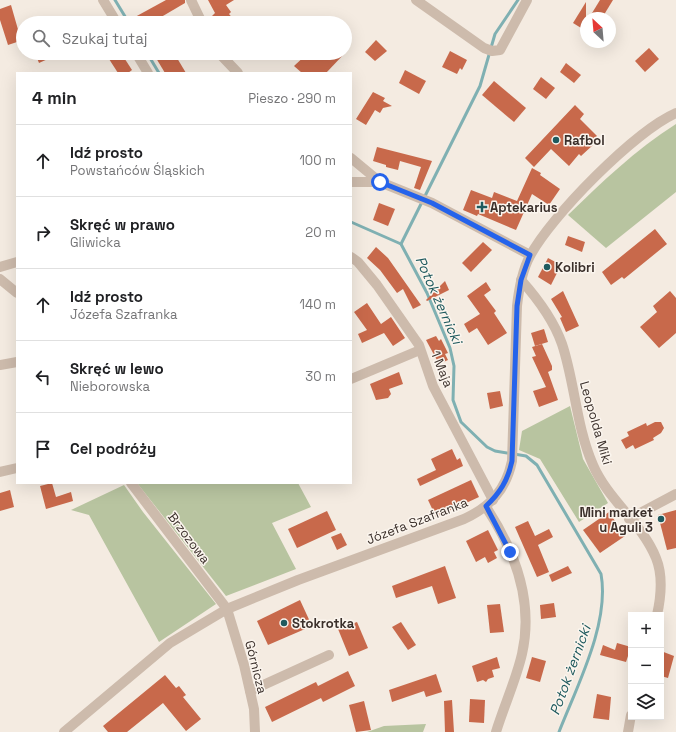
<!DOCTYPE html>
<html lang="pl">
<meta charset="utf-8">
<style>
:root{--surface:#fff;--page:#f6f6f6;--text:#202124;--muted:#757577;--line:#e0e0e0}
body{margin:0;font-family:"Space Grotesk",sans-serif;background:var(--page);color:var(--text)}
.controls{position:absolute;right:12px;bottom:12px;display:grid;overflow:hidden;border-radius:0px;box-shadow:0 4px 16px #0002}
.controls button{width:36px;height:36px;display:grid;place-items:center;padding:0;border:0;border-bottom:1px solid var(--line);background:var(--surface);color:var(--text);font:20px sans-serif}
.compass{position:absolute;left:580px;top:12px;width:36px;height:36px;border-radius:50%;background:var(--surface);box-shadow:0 4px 16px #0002;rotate:334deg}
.stop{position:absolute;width:12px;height:12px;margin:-9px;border:3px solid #2563eb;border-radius:50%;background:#fff}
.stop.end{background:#2563eb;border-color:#fff;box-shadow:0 1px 4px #0008}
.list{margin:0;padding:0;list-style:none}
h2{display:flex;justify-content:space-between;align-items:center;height:52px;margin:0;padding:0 16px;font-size:17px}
h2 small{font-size:13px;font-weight:400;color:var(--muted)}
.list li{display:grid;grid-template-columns:26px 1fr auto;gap:12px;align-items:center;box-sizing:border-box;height:72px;padding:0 16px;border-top:1px solid var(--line)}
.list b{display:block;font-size:15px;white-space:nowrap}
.list p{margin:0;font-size:13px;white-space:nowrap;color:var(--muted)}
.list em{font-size:13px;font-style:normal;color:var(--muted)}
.icon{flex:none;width:22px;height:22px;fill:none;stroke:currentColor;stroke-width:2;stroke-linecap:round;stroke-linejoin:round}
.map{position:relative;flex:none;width:676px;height:732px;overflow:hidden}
.search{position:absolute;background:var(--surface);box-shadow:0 4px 16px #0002;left:16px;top:16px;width:336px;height:44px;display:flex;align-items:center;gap:10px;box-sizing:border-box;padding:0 14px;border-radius:22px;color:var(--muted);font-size:15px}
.panel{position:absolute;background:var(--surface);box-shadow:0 4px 16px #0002;left:16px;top:72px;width:336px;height:412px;border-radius:0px}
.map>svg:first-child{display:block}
.green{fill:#b8c4a0}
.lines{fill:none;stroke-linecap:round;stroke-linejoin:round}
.stream{stroke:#7fb0b2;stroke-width:3}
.building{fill:#c8694b}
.minor{stroke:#cdbbac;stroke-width:10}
.route{stroke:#2563eb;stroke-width:5}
.poi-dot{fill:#1f5a5e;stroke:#fbf5ee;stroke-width:1.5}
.labels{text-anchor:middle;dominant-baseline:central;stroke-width:3;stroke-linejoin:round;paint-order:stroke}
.poi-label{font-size:13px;font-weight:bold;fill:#3b302b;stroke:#fbf5ee;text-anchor:start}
.street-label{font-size:13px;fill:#3b302b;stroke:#fbf5ee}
.water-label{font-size:14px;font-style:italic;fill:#1f5a5e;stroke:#fbf5ee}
</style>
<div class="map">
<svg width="676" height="732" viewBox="0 0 676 732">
<rect width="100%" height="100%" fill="#f4ebe1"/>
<g class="green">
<path d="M676 124V192L606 248 568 215C602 182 635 150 676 124Z"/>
<path d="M570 406 583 459 608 503 579 522 540 459 519 450 522 431Z"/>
<path d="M137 483H298L311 507 272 523 296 569 226 596Z"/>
<path d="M124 485 143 512 216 604 159 642 89 515 71 510Z"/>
<path d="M426 724 423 732H367L384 726Z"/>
</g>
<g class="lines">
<g class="stream">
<path d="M115 0 129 23"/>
<path d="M147 53 159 73"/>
<path d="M351 222 401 244 427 293 450 348 454 366 453 400 461 422 487 447 495 451 526 456 537 465 601 574C610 623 577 686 559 732"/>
<path d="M401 244 480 86 495 34 518 0"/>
</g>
</g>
<g class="building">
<path d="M166 0H185V3L151 23H124Z"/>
<path d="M208 0H234L226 5 231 12 229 14 237 23H216L211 17 215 13Z"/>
<path d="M600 0H613L602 18H589Z"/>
<path d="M586 2V31L573 23Z"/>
<path d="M11 5 19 33 23 32V40L8 45 0 20V9Z"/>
<path d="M376 40 387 51 375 61 365 52Z"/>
<path d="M649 48 659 59 645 72 635 61Z"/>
<path d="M450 51 467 60 462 70 460 68 457 74 442 67Z"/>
<path d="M35 53H61L39 63Z"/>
<path d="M118 53H121L132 70 128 73H118L109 59Z"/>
<path d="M153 53H174L186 73H165Z"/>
<path d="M308 53H345L326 73H302L294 66Z"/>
<path d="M566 63 581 75 574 83 560 72Z"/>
<path d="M405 70 426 81 419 94 399 83Z"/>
<path d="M541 77 555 88 546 99 533 89Z"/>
<path d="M494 81 526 108 514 122 482 95Z"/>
<path d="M373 92 385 98 383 101 392 106 383 108 380 113 375 110 366 125 356 119Z"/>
<path d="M575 105 584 114 580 119 597 136 591 143 593 145 581 156 579 154 569 166 551 149 534 167 525 158Z"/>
<path d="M377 147 432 161 420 190 414 188 421 167 400 161 398 170 386 167V165L373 161Z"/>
<path d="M532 168 541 173 540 175 560 189 549 205 532 194 516 230 478 214 477 216 463 210 471 190 492 198 494 192 517 201Z"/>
<path d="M379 203 395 209 388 226 373 220Z"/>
<path d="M655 229 667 244 624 279 622 277 611 285 602 272Z"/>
<path d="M568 236 585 242 582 252 565 245Z"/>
<path d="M483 242 492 250 471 272 462 263Z"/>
<path d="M376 247 388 258 421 305 413 309 403 289 397 293 380 270 367 258Z"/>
<path d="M548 258 561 265 551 285 538 277Z"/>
<path d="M445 281 449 290 427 301 426 300Z"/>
<path d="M486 282 491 290 484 295 496 311 494 313 507 333 488 345 477 328 469 333 464 324 480 314 467 296Z"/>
<path d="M563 291 579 326 566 332 560 318 562 317 551 299Z"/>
<path d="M670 291 676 298V333L659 348 640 327 657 312 653 306Z"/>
<path d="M367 303 381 324 391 317 405 338 393 346 384 333 362 343 358 334 367 330 354 312Z"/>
<path d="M544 329 548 342 535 346 531 333Z"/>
<path d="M436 336 439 341 441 339 448 353 445 354 448 360 439 364 426 340Z"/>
<path d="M542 344 552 366V370L548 372 558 400 539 407 533 391 546 387 532 357 536 356 532 347Z"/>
<path d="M399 372 403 384 389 389 391 394 388 398 376 400 370 384Z"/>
<path d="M500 391 503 406 490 409 487 393Z"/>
<path d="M655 422H661L664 428 661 433 653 438 654 440 635 449 633 445 626 449 621 440 629 436 627 432 646 423 647 426Z"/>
<path d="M452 449 457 460 460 458 463 466 420 486 417 479 436 470 431 459Z"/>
<path d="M471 480 479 497 436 517 428 500Z"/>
<path d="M52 483 56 497 71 492 73 501 46 509 40 486Z"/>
<path d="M10 490 14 507 0 511V493Z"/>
<path d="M676 510V548L667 550 658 515Z"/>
<path d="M327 511 336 530 297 548 288 529Z"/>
<path d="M609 512 625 536 600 553 583 530Z"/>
<path d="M528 521 535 536 549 529 553 537 538 545 549 572 537 577 515 527Z"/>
<path d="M488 530 498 550 494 552 497 558 488 563 485 557 476 562 466 541Z"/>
<path d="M341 533 347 545 337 550 331 537Z"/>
<path d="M445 566 456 598 438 604 432 586 396 598 392 586Z"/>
<path d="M568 566 572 573 552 582 549 575Z"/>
<path d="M300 600 312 626 268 645 257 621Z"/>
<path d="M554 603 556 617 541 619 540 605Z"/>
<path d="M500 604 504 632 490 633 487 605Z"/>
<path d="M357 622 368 648 349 656 338 629Z"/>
<path d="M401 622 416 645 408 650 392 627Z"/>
<path d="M617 643 631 647 626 662 600 655 603 645 615 650Z"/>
<path d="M661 651 674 656 668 678 661 676Z"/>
<path d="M497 657 500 668 492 670 494 677 488 679 486 682 483 680 477 682 472 666Z"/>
<path d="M532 657 546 661 540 682 526 678Z"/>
<path d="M348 671 355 686 323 702 321 698 272 722 265 707 316 682 318 686Z"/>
<path d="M436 674 442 692 426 697 424 691 392 702 389 690Z"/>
<path d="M165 675 176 688 179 686 186 695 183 697 201 719 186 731 163 703 127 732H108L103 726Z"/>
<path d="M597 694 611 697 609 720 593 718Z"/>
<path d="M470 699 485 700 484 723 469 722Z"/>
<path d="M452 700 454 732H445L444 701Z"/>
<path d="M364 701 371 730 356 732 349 705Z"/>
</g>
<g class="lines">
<g class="minor">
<path d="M103 0 117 23"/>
<path d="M191 0 202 23"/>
<path d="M416 0 484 48 492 51 500 50 527 0"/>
<path d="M136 53 148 73"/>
<path d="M219 53 238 73"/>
<path d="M351 158 380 182 432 203 530 255"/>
<path d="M351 182H380"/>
<path d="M351 257 358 262 377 285 419 345 433 386 493 500"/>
<path d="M0 267 17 262"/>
<path d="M0 279 17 293"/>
<path d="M521 280C537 298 554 321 562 344 575 383 576 426 593 465 608 500 642 523 656 558 663 575 661 597 657 615"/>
<path d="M0 365 17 362"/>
<path d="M351 379 420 350"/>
<path d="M0 472 17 468"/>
<path d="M131 483 227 609 244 665 254 709 255 732"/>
<path d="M486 507C515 551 534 601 522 654 516 680 504 706 496 732"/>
<path d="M629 519 676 494"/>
<path d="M250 691 329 655"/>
<path d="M64 732 170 643 227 609 298 580 464 519C490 507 506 490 512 461L517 306C519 288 522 271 530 256 551 216 635 131 676 113"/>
<path d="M628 732 631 715"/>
</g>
</g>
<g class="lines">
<path class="route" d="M380 182 432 203 530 255 521 280 517 306 512 461C508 480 500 493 486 506L510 552"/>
</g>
<g class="poi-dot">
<circle cx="556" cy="140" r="4"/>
<path d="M480 201h4v4h4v4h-4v4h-4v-4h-4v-4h4z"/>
<circle cx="547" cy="267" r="4"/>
<circle cx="661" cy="519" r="4"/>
<circle cx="284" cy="623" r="4"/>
</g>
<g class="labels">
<g class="poi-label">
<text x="564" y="140">Rafbol</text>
<text x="490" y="207">Aptekarius</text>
<text x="555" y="267">Kolibri</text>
<text x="653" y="512" text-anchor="end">Mini market<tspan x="653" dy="15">u Aguli 3</tspan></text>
<text x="292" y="623">Stokrotka</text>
</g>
<g class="street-label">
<text transform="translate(442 369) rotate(68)">1 Maja</text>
<text transform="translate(596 423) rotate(74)">Leopolda Miki</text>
<text transform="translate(417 521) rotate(-21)">Józefa Szafranka</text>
<text transform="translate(189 538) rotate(53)">Brzozowa</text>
<text transform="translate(256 667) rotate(76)">Górnicza</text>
</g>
<g class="water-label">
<text transform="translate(439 300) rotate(66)">Potok żernicki</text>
<text transform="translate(570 670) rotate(-70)">Potok żernicki</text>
</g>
</g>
</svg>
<div class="controls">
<button>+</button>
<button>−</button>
<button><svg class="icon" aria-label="layers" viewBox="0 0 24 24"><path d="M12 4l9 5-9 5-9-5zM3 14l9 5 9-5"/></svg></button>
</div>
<svg class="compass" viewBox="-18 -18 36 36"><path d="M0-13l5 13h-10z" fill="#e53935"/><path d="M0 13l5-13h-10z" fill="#757577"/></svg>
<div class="stop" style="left:380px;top:182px"></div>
<div class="stop end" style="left:510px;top:552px"></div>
<div class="search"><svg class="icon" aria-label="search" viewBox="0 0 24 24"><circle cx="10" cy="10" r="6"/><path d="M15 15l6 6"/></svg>Szukaj tutaj</div>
<section class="panel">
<h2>4 min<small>Pieszo · 290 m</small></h2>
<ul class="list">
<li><svg class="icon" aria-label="ahead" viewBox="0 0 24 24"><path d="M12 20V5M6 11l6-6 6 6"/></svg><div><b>Idź prosto</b><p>Powstańców Śląskich</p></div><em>100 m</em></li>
<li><svg class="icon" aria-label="right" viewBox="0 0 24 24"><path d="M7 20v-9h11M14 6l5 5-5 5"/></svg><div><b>Skręć w prawo</b><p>Gliwicka</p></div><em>20 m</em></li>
<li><svg class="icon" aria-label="ahead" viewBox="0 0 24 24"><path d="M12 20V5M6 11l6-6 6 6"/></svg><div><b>Idź prosto</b><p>Józefa Szafranka</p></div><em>140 m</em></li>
<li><svg class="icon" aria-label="left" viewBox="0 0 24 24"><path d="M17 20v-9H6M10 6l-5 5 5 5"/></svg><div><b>Skręć w lewo</b><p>Nieborowska</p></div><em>30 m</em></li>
<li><svg class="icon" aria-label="arrive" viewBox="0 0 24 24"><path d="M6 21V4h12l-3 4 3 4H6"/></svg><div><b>Cel podróży</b></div></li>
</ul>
</section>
</div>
